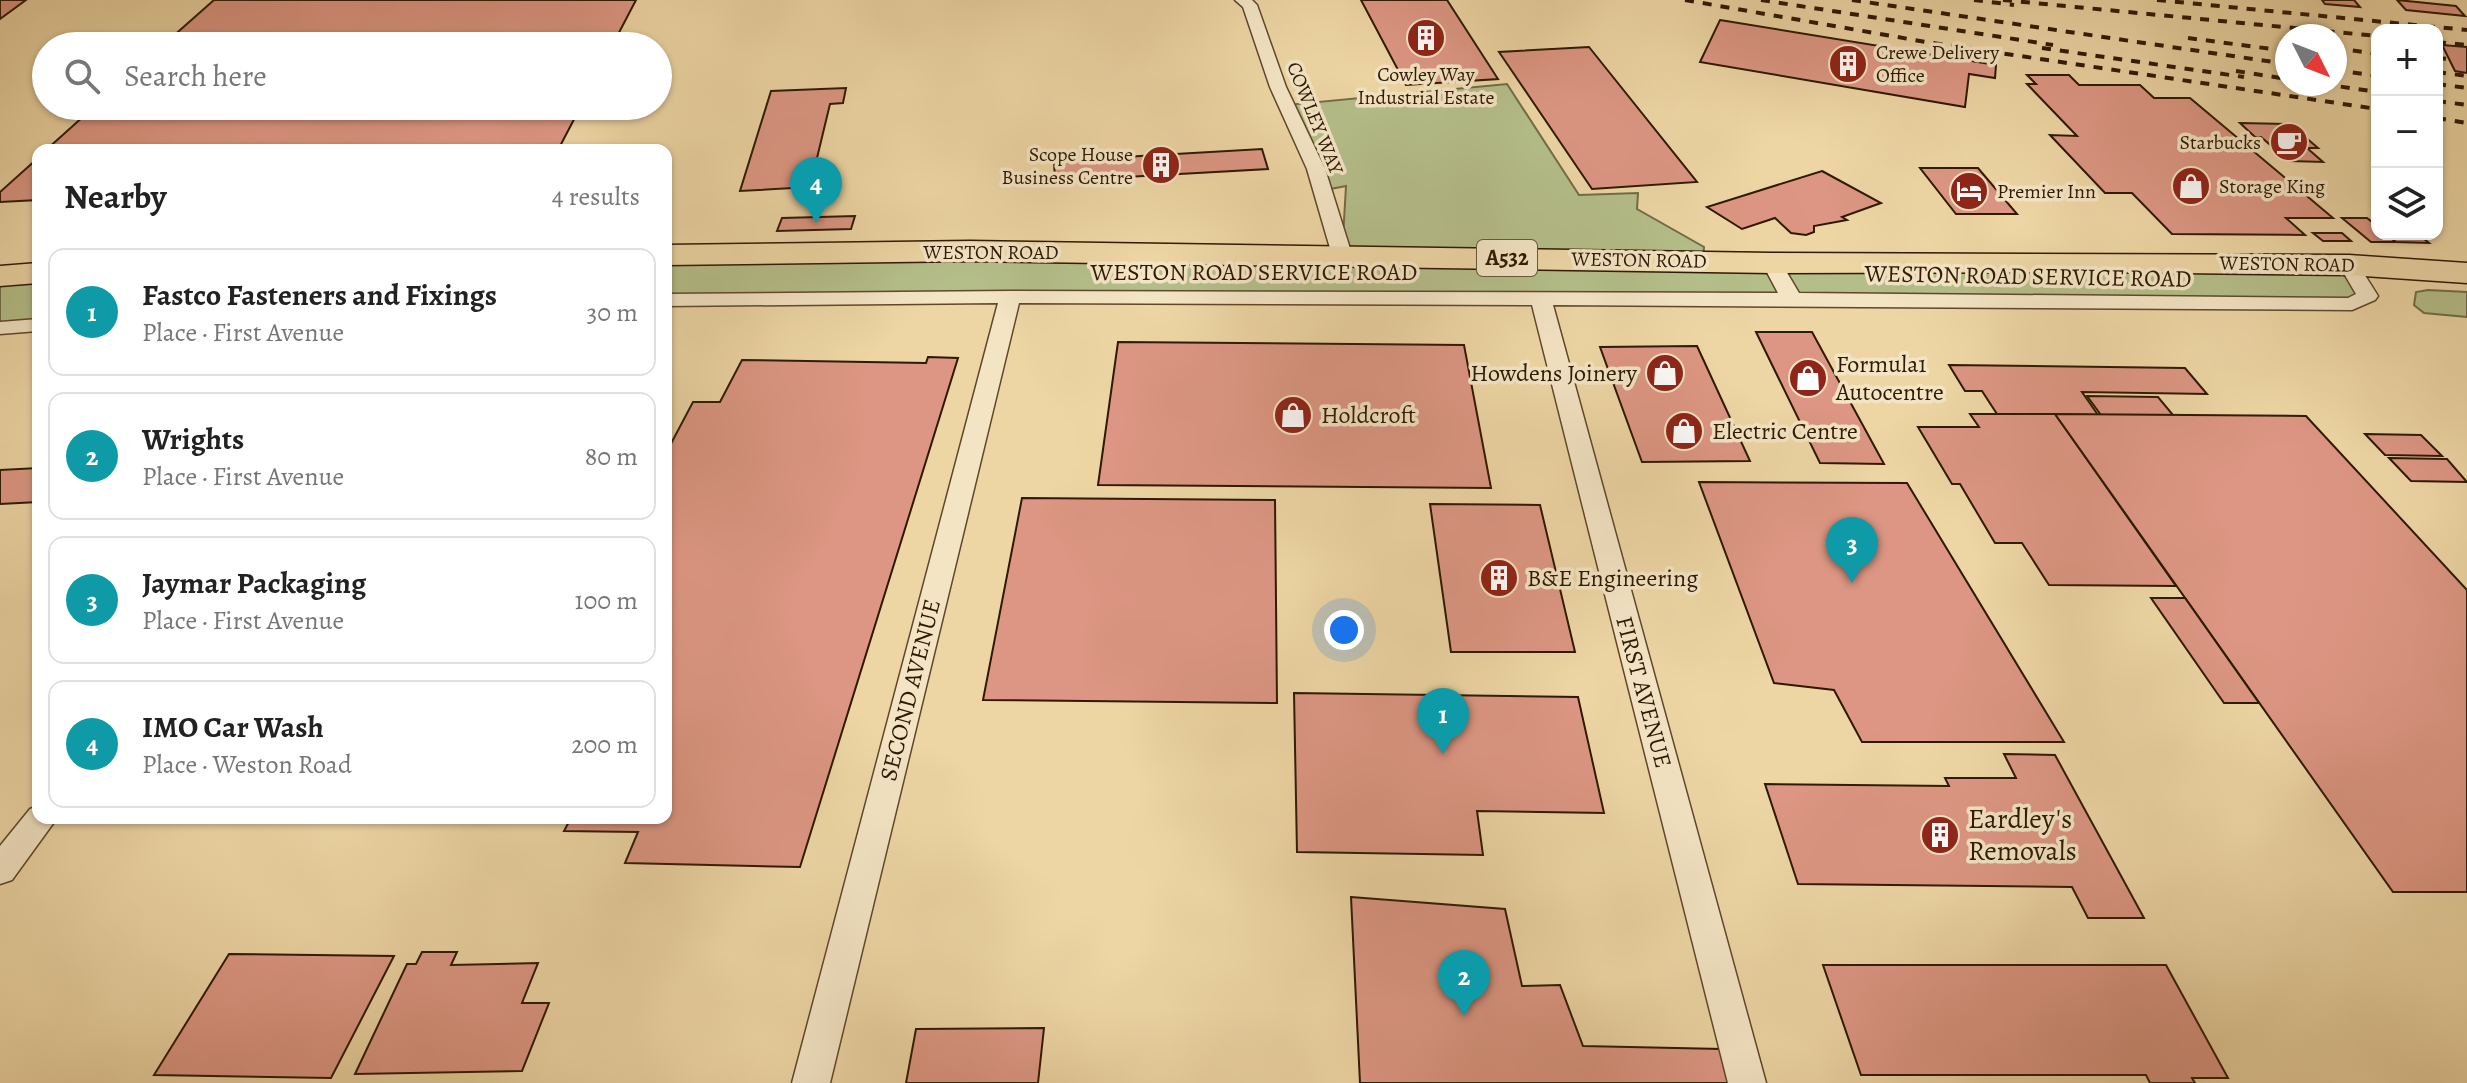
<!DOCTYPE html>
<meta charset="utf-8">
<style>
:root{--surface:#fff;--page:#f6f6f6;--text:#222;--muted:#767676;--line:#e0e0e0;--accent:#db2777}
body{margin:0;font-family:Alegreya,serif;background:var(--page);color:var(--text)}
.controls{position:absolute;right:24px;top:24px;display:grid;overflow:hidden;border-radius:16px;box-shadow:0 2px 6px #0004}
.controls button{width:72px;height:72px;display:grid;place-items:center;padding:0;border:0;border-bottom:2px solid var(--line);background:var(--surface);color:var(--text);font:40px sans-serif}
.compass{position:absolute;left:2275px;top:24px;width:72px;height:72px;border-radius:50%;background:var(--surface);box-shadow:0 2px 6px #0004;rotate:132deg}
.you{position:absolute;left:1344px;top:630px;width:28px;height:28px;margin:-20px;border:6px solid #fff;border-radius:50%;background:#1a73e8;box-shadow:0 0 0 12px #1a73e833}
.badge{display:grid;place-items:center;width:52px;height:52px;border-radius:50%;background:var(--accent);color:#fff;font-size:26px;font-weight:700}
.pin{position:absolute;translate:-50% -66px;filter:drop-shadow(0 2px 4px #0008)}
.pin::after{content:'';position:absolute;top:42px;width:28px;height:24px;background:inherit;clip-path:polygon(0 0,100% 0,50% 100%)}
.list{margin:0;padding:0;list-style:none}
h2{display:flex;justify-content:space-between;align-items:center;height:104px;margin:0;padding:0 32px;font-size:34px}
h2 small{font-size:26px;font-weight:400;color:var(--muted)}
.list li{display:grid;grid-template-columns:52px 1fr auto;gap:24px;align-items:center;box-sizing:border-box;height:128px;margin:0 16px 16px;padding:0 16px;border:2px solid var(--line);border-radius:16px}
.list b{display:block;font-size:30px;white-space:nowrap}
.list p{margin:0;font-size:26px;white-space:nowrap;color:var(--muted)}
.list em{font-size:26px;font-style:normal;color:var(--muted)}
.icon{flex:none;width:44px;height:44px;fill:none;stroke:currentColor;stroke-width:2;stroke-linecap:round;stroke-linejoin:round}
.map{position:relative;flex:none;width:2467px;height:1083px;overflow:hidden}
.search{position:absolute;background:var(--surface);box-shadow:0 2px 6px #0004;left:32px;top:32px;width:640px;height:88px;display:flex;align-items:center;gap:20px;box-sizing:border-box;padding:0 28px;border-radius:44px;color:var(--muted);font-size:30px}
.panel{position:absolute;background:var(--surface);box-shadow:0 2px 6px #0004;left:32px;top:144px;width:640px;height:680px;border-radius:16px}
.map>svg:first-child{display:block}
.green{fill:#b4be89;stroke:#716c46;stroke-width:2}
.building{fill:#dc9683;stroke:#2e1902;stroke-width:2}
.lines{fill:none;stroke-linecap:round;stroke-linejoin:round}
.minor-casing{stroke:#5e482a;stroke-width:3}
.primary-casing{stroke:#2e1902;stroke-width:3}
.minor{fill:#f3e4c4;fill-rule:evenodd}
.primary{fill:#edd5a4;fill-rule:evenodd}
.rail{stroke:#2e1902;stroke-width:4;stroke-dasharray:9 9;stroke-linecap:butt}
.labels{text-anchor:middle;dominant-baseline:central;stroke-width:7;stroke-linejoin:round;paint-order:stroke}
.far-poi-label{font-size:20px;fill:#2e1902;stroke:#f3e4c4;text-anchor:start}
.far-street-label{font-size:20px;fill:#2e1902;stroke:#f3e4c4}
.shield{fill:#f3e4c4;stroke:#69563c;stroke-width:2}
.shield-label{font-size:22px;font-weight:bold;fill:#2e1902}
.street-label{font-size:24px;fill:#2e1902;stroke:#f3e4c4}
.poi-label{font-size:24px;fill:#2e1902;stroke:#f3e4c4;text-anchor:start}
.near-poi-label{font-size:28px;fill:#2e1902;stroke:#f3e4c4;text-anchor:start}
</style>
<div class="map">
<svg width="2467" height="1083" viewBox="0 0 2467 1083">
<rect width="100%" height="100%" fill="#edd5a4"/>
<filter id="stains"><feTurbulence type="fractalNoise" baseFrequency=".0025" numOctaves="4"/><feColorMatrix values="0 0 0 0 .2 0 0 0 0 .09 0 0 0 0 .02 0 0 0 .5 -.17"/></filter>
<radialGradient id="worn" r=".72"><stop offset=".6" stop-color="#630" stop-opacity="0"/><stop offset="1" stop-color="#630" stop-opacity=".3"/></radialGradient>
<g class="green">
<path d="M1507 84 1579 195 1638 193 1637 209 1704 247 1703 261 2349 265 2368 296 2352 304 666 300V255H1342L1346 186 1320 191 1286 105Z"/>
<path d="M38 273V325L0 328V276Z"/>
<path d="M2428 290 2467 292V317L2424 313 2414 305 2416 292Z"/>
</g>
<g class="building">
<path d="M0 0H26L0 19Z"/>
<path d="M214 0H636L612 46H162Z"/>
<path d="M1361 0H1447L1498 79 1406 85Z"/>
<path d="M2322 0H2354L2360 7 2325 4Z"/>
<path d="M2397 0 2456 6 2465 16 2406 10Z"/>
<path d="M1720 20 1996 65 1995 78 1969 74 1965 107 1700 62Z"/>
<path d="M2442 45 2467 47V73L2455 71Z"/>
<path d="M1589 47 1697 182 1592 189 1499 52Z"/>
<path d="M2027 75H2069L2079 85H2140L2154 98H2190L2333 218H2286L2305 235 2172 234 2132 193H2105L2050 135 2077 136 2027 84H2036Z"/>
<path d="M846 88 843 103 830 104 810 187 740 191 771 91Z"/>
<path d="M95 106H581L558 150H46Z"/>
<path d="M2240 123 2290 124 2318 148H2307L2323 162 2289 161 2261 137H2255Z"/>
<path d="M1262 149 1268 169 1055 181 1054 161Z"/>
<path d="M38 158V200L0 202V192Z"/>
<path d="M1920 168H1978L2017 214H1956Z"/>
<path d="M1822 171 1881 203 1842 217 1847 220 1814 226V232L1806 235 1791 233 1775 218 1742 229 1707 207Z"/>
<path d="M855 216 851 229 777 231 782 218Z"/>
<path d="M2342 218H2367L2377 226V234H2386L2396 242H2371Z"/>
<path d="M2313 233H2342L2351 241H2323Z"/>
<path d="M2386 234H2418L2429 243 2396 242Z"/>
<path d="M1756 332H1812L1884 464 1820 463Z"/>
<path d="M1118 342 1464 345 1491 488 1098 485Z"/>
<path d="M1697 346 1750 461 1642 462 1600 347Z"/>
<path d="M928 357 958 358 800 867 625 863 638 832 564 831 571 818H666V453L693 402H720L742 360 926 363Z"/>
<path d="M1949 365 2185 368 2207 394 2082 392 2098 415 1997 414 1982 391H1965Z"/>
<path d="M2087 396 2158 397 2173 415H2101Z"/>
<path d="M1970 414H2055L2176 586 2049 585 2022 543H1995L1960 484H1952L1918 427H1979Z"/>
<path d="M2055 414 2306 416 2467 590V892H2393Z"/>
<path d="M2365 434 2421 435 2442 456 2385 455Z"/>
<path d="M2389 458 2447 459 2467 482 2411 481Z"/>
<path d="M38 468V502L0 504V470Z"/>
<path d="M1699 482 1907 483 2064 742H1862L1834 690 1774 683Z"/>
<path d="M1022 498 1275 500 1277 703 983 700Z"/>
<path d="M1430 504 1540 505 1575 652H1451Z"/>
<path d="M2151 598H2185L2259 703H2224Z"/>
<path d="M1294 693 1578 697 1604 813 1477 811 1483 855 1297 852Z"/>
<path d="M2004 754 2055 755 2144 918H2088L2072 887 1798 884 1765 784 1949 786 1945 778H2016Z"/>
<path d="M1351 897 1505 909 1522 986 1560 985 1583 1046 1722 1049 1729 1083H1360Z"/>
<path d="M422 952H457L451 965 538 963 522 1003H549L522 1071 355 1074 407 964H416Z"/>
<path d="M229 954 394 956 331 1078 154 1075Z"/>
<path d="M1823 965H2166L2228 1078H2192L2195 1083H2150L2146 1075H1861Z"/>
<path d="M1044 1028 1038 1083H906L916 1029Z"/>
</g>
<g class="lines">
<defs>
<g id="minor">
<path d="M1235 0H1252L1257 5 1286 87 1325 169 1352 255 1349 259 1342 261 1332 255 1307 169 1270 87 1243 7Z"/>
<path d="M1772 257 1779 259 1799 293 2348 298 2356 294 2339 265 2349 259 2356 261 2378 296 2375 300 2352 310 1553 305 1766 1083H1728L1532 305 1019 303 830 1083H792L998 303 666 306V294L1010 291 1778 293 1762 263Z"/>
<path d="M38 319V331L0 334V322Z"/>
<path d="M38 806V818H57L12 880 0 884V846L30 809Z"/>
</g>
<g id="primary">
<path d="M970 241 1772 253 2349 255 2467 263V283L2349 275 2092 272 1772 273 970 261 666 265V245Z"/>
<path d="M38 263V283L0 286V266Z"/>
</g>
</defs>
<use href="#minor" class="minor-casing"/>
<use href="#primary" class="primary-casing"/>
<use href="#minor" class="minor"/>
<use href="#primary" class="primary"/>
<g class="rail">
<path d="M1685 0 1926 42 2377 109"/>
<path d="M1761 0 2053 45"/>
<path d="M1852 0 2287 64"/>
<path d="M1974 0 2014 5"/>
<path d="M2003 0 2377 36"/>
<path d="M2157 0 2467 30"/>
<path d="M2188 38 2287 51"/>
<path d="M2437 42 2467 45"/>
<path d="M2042 48 2244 77"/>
<path d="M2335 48 2377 54"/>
<path d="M2437 58 2448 59"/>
<path d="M2335 70 2377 76"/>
<path d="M2236 71 2287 79"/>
<path d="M2437 72 2467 76"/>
<path d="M2323 84 2377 92"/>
<path d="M2437 84 2467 88"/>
<path d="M2437 101 2467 105"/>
<path d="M2437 118 2467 123"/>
</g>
</g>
<defs>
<symbol id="building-disc" viewBox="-11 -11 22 22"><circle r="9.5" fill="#8f2418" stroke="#f3e4c4"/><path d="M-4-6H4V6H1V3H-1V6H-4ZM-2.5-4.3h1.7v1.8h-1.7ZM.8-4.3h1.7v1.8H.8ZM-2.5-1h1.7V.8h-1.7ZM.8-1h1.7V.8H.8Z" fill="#fff"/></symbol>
<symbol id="cafe-disc" viewBox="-11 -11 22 22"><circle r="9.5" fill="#8f2418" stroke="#f3e4c4"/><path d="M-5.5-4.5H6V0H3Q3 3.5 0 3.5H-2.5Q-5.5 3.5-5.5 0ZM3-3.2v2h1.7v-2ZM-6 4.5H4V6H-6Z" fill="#fff"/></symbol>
<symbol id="shop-disc" viewBox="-11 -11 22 22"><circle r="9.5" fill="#8f2418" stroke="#f3e4c4"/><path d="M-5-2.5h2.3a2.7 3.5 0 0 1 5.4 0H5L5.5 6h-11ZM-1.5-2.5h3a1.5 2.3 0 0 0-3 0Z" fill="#fff"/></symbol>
<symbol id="hotel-disc" viewBox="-11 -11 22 22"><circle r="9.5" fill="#8f2418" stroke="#f3e4c4"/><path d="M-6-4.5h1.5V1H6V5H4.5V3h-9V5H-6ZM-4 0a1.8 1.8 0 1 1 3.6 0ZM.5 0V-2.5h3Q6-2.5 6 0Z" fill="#fff"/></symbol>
</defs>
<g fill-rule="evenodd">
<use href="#building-disc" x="1404" y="16" width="44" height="44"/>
<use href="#building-disc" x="1826" y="42" width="44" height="44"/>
<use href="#cafe-disc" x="2267" y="120" width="44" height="44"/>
<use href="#building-disc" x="1139" y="143" width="44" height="44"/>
<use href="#shop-disc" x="2169" y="164" width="44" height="44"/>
<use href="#hotel-disc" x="1947" y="169" width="44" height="44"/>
<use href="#shop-disc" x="1643" y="351" width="44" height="44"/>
<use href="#shop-disc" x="1786" y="356" width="44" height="44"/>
<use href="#shop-disc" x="1271" y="393" width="44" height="44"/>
<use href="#shop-disc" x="1662" y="409" width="44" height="44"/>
<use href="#building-disc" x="1477" y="556" width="44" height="44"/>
<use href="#building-disc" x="1918" y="813" width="44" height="44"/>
</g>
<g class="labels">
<g class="far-poi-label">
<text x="1876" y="52">Crewe Delivery<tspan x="1876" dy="23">Office</tspan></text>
<text x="1426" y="74" text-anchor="middle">Cowley Way<tspan x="1426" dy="23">Industrial Estate</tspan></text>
<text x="2261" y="142" text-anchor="end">Starbucks</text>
<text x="1133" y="154" text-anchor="end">Scope House<tspan x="1133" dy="23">Business Centre</tspan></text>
<text x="2219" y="186">Storage King</text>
<text x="1997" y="191">Premier Inn</text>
</g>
<g class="far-street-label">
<text transform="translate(1315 118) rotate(68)">COWLEY WAY</text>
<text x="991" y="252">WESTON ROAD</text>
<text transform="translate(1639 260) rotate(1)">WESTON ROAD</text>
<text transform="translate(2287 264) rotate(1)">WESTON ROAD</text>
</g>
<rect class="shield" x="1477" y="240" width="60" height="36" rx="6"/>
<g class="shield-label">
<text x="1507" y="258">A532</text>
</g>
<g class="street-label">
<text x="1254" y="272">WESTON ROAD SERVICE ROAD</text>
<text transform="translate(2028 276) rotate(1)">WESTON ROAD SERVICE ROAD</text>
<text transform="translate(910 690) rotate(-76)">SECOND AVENUE</text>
<text transform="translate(1644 692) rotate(75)">FIRST AVENUE</text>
</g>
<g class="poi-label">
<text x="1836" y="364">Formula1<tspan x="1836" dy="28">Autocentre</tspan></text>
<text x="1637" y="373" text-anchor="end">Howdens Joinery</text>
<text x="1321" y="415">Holdcroft</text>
<text x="1712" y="431">Electric Centre</text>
<text x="1527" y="578">B&amp;E Engineering</text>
</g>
<g class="near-poi-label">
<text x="1968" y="819">Eardley's<tspan x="1968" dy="32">Removals</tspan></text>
</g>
</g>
<rect width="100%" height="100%" filter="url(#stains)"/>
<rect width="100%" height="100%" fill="url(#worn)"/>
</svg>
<div class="controls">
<button>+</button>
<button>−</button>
<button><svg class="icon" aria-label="layers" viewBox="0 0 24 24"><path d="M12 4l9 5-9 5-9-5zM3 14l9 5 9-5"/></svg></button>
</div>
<svg class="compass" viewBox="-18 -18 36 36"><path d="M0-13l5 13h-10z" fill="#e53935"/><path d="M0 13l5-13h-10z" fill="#767676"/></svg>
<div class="you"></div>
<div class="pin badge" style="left:1443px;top:754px;background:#0f9aa8">1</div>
<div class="pin badge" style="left:1464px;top:1016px;background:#0f9aa8">2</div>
<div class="pin badge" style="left:1852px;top:583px;background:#0f9aa8">3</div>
<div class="pin badge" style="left:816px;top:223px;background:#0f9aa8">4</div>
<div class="search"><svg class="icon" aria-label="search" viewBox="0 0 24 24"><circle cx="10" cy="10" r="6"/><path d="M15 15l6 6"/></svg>Search here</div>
<section class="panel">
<h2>Nearby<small>4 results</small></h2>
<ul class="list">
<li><span class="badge" style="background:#0f9aa8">1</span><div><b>Fastco Fasteners and Fixings</b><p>Place · First Avenue</p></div><em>30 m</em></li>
<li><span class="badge" style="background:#0f9aa8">2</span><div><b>Wrights</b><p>Place · First Avenue</p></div><em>80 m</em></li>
<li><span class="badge" style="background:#0f9aa8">3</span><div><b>Jaymar Packaging</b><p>Place · First Avenue</p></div><em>100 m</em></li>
<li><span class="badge" style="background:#0f9aa8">4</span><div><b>IMO Car Wash</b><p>Place · Weston Road</p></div><em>200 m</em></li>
</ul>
</section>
</div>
